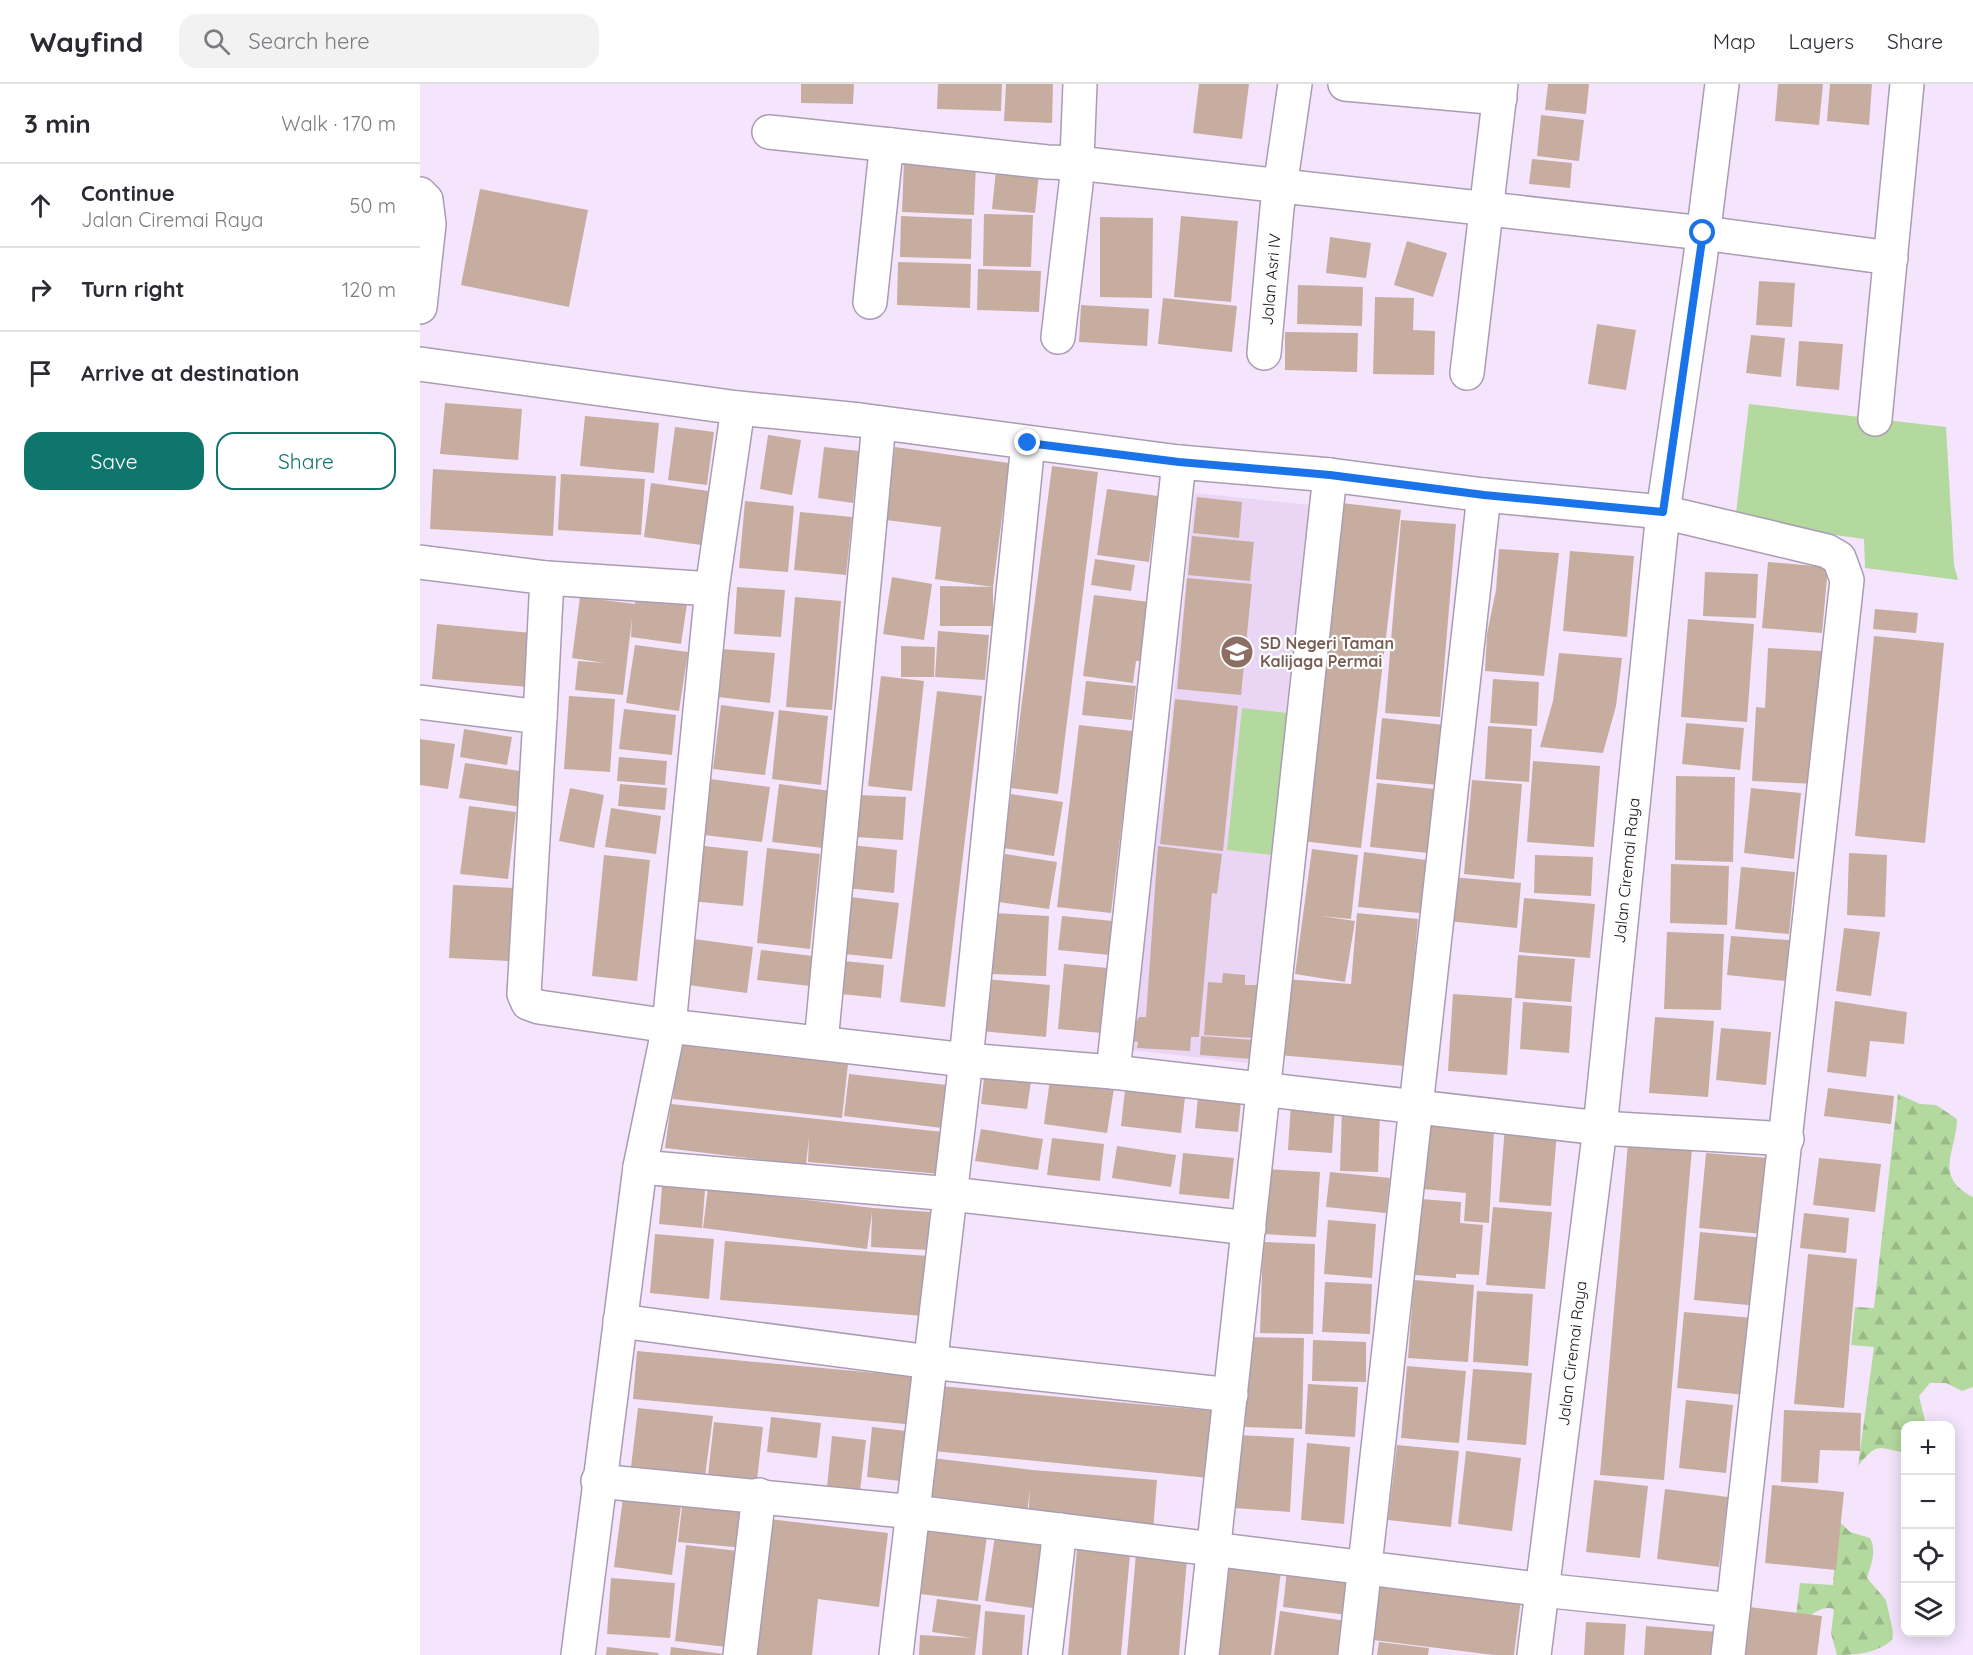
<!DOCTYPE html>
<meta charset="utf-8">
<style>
:root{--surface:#fff;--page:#f2f2f3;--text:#2b2b33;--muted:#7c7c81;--line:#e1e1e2;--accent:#0f766e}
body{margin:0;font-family:Quicksand,sans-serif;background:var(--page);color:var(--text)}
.controls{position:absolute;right:18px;bottom:18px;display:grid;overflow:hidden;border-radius:12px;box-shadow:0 3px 15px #0003}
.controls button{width:54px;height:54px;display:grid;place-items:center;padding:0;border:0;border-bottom:2px solid var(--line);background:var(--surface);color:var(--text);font:30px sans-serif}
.stop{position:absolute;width:18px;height:18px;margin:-14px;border:4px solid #1a73e8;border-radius:50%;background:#fff}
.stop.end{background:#1a73e8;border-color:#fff;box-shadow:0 2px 6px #0008}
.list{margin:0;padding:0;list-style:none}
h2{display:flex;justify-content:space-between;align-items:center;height:78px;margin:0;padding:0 24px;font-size:26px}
h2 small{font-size:20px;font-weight:400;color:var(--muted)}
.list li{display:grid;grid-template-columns:39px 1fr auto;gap:18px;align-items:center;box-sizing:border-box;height:84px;padding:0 24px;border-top:2px solid var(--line)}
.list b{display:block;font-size:22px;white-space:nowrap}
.list p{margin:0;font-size:20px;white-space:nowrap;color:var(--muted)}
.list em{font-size:20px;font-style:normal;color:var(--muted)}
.actions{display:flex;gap:12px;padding:18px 24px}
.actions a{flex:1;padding:14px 0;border:2px solid var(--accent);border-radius:18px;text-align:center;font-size:21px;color:var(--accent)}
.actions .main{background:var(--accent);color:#fff}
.icon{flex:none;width:33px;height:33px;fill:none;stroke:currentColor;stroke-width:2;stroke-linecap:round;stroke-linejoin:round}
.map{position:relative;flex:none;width:1553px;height:1571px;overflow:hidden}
header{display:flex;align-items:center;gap:36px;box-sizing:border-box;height:84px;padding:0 30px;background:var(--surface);border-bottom:2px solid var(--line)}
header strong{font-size:28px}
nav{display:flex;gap:33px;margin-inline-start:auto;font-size:21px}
.search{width:420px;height:54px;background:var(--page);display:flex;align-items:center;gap:15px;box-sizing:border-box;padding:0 21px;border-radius:18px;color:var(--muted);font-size:22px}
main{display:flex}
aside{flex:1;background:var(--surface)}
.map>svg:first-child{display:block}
.built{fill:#ead6f4}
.green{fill:#b4d99e}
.forest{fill:url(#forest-firs)}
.building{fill:#c7ada0}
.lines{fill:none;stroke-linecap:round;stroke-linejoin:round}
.minor-casing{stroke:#aa9cb2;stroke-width:36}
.minor{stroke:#fff;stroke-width:33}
.route{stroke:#1a73e8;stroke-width:8}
.labels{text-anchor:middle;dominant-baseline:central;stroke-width:4.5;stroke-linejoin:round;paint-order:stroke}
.street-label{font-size:16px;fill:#17121a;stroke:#fff}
.education-label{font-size:16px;font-weight:bold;fill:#785e54;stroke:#fff;text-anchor:start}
</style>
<header>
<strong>Wayfind</strong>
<div class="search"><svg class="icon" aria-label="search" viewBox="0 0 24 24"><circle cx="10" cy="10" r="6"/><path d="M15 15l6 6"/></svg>Search here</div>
<nav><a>Map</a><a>Layers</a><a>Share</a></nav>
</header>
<main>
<aside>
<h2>3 min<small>Walk · 170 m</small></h2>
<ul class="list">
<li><svg class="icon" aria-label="ahead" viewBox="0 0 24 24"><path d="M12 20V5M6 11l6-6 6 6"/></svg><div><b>Continue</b><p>Jalan Ciremai Raya</p></div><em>50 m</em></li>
<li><svg class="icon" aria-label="right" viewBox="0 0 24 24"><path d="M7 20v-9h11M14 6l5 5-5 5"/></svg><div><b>Turn right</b></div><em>120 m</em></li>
<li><svg class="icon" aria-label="arrive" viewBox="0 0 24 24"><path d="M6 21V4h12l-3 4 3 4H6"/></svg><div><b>Arrive at destination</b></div></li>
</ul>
<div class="actions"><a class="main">Save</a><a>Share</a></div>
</aside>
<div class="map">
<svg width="1553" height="1571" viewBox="0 0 1553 1571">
<defs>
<pattern id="forest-firs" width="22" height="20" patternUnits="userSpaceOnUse" patternTransform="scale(1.5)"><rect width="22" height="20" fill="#b4d99e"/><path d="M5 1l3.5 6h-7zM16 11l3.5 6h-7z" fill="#9ab988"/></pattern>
</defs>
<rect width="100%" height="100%" fill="#f4e5fd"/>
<path class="built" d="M775 409 892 421 833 977 829 979 711 966 731 771 743 714Z"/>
<g class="green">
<path d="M1329 320 1526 343 1534 481 1538 496 1445 484 1444 455 1315 437Z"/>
<path d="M822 624 868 629 852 771 807 766Z"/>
</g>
<g class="forest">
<path d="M1478 1010 1500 1020 1516 1021 1537 1035C1537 1067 1512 1092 1553 1113V1303L1542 1307 1526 1299H1510L1499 1312 1506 1341 1486 1342 1485 1369C1456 1363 1457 1359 1438 1382L1454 1263 1431 1261 1435 1223 1454 1224Z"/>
<path d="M1418 1436 1430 1448 1450 1454C1457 1467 1451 1481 1447 1494L1466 1516 1473 1548 1472 1556C1457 1569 1437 1571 1417 1571L1411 1549 1414 1525C1399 1520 1389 1535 1375 1541L1380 1499 1413 1501Z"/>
</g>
<g class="building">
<path d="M381 0H434L433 20 381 19Z"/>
<path d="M518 0H582L581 27 517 25Z"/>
<path d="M586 0H633L632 39 584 37Z"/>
<path d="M779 0H829L822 55 773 49Z"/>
<path d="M1128 0H1169L1166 30 1125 26Z"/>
<path d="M1358 0H1403L1399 41 1355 37Z"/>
<path d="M1410 0H1452L1449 41 1407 37Z"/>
<path d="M1121 31 1164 36 1159 77 1117 72Z"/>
<path d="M1112 75 1152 79 1150 104 1109 100Z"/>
<path d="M484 76 556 78 554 131 482 128Z"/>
<path d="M576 86 619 89 615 129 572 125Z"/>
<path d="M60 105 168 126 149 223 41 201Z"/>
<path d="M564 130 613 131 611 183 563 182Z"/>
<path d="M481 132 552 135 551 175 480 173Z"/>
<path d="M761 132 818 137 811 218 754 213Z"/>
<path d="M680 133 733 134 732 214 680 213Z"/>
<path d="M910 153 951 159 946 194 906 189Z"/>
<path d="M987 157 1027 169 1013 213 974 201Z"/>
<path d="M478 178 551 180 550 224 477 221Z"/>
<path d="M558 185 621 187 619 228 557 226Z"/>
<path d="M1339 197 1375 199 1372 243 1336 241Z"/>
<path d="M878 201 943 203 942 242 877 240Z"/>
<path d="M955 213 994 214 993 246 1015 247 1014 291 953 290Z"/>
<path d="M743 214 817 222 812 268 738 260Z"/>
<path d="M661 221 729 225 727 262 659 258Z"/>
<path d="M1177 240 1216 246 1206 306 1168 300Z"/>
<path d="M865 248 938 249 937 288 865 286Z"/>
<path d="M1331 251 1365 254 1361 293 1326 289Z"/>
<path d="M1379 257 1423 260 1419 306 1376 302Z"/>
<path d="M25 319 102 325 98 376 20 370Z"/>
<path d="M165 332 239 339 234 389 160 382Z"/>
<path d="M255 343 294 348 287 401 248 396Z"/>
<path d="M348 351 381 356 372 411 340 405Z"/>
<path d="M404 363 439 367 433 419 398 414Z"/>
<path d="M475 363 589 379 573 503 515 495 521 443 466 436Z"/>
<path d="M632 382 678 388 638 710 591 704Z"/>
<path d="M13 385 136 392 133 452 10 445Z"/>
<path d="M141 390 225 395 221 451 138 446Z"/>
<path d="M231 399 289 407 281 461 224 453Z"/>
<path d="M687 405 738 412 729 478 677 471Z"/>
<path d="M777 413 822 418 819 454 773 449Z"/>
<path d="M325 417 374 422 368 488 319 484Z"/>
<path d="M922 419 981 426 941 764 882 757Z"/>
<path d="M380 428 432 433 426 491 374 486Z"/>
<path d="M981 436 1036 440 1020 633 965 629Z"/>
<path d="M772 452 834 458 830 497 768 491Z"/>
<path d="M1079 465 1139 469 1124 592 1065 587 1067 550 1076 506Z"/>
<path d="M1150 467 1214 472 1207 553 1143 547Z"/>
<path d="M675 475 715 481 711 507 671 501Z"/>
<path d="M1348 478 1408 483 1402 549 1342 544Z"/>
<path d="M1285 488 1338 490 1336 534 1283 532Z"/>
<path d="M472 493 512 500 504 556 463 550Z"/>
<path d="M767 494 832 500 821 611 757 605Z"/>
<path d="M520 502 573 503V542H520Z"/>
<path d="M317 503 365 506 361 553 314 550Z"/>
<path d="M674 511 729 518 721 577H716L713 599 663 592Z"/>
<path d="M160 513 215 520 216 513 267 520 261 560 211 553 212 534 203 611 155 606 158 577 185 579 152 574Z"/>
<path d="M375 513 421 517 412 626 366 623Z"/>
<path d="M1455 525 1498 529 1496 549 1453 545Z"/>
<path d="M1268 535 1334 540 1327 638 1261 633Z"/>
<path d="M17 540 112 549 108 603 12 595Z"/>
<path d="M518 547 569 551 565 596 515 593Z"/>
<path d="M1454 552 1524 559 1505 759 1435 752Z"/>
<path d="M215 561 268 568 259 627 206 619Z"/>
<path d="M481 562 515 563 514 593H481Z"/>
<path d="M1348 564 1402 567 1396 700 1332 697 1336 623 1345 624Z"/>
<path d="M302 565 355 569 350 619 298 613Z"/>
<path d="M1139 569 1202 574 1196 622 1183 669 1120 663 1133 617Z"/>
<path d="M461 592 504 597 492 707 448 702Z"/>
<path d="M1073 595 1119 598 1117 642 1070 639Z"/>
<path d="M666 597 716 602 712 636 662 631Z"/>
<path d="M517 607 562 612 525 923 480 918Z"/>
<path d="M149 612 195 615 190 688 144 685Z"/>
<path d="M755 615 818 622 803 767 740 760Z"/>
<path d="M301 621 354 628 345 691 293 685Z"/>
<path d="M204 625 256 631 252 671 199 665Z"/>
<path d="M359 626 408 632 401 701 352 695Z"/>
<path d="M962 634 1024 641 1018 701 956 695Z"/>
<path d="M1266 639 1324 644 1320 686 1262 680Z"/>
<path d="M659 641 713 647 691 829 637 823Z"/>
<path d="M1068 642 1112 645 1109 698 1065 695Z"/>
<path d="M44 645 92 653 87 681 40 673Z"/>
<path d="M0 655 35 660 28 705 0 701Z"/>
<path d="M199 673 247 677 245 701 197 697Z"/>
<path d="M1113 677 1180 682 1174 763 1107 758Z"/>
<path d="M45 679 108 688 102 723 39 714Z"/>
<path d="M1256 692 1315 693 1313 778 1255 776Z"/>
<path d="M283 694 350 703 342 758 276 750Z"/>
<path d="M1052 696 1102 700 1094 795 1044 790Z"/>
<path d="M957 699 1015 705 1008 769 950 763Z"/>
<path d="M200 700 247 704 245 726 198 722Z"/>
<path d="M359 700 411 707 403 764 352 758Z"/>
<path d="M150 704 184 711 174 764 139 757Z"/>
<path d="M1331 704 1381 709 1374 775 1324 769Z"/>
<path d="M591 710 643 718 634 772 583 764Z"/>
<path d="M439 711 486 713 483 756 437 753Z"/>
<path d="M49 722 96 728 88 795 40 790Z"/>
<path d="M191 724 241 732 236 770 185 763Z"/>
<path d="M276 761 328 767 323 822 270 817Z"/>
<path d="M431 761 477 766 474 809 426 804Z"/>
<path d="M738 762 802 770 797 810 792 809 779 953H771L770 967 717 964 718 958 713 957 714 941 719 933H726Z"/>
<path d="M347 764 400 770 390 865 337 859Z"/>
<path d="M892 765 938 771 931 835 901 832 935 837 925 898 875 890Z"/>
<path d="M944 768 1006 776 1000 829 938 823Z"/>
<path d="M1429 769 1467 771 1465 833 1427 831Z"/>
<path d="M585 770 637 778 629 825 578 818Z"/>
<path d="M184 771 230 776 217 897 172 892Z"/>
<path d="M1115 771 1173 773 1171 812 1114 809Z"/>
<path d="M1251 780 1309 782 1307 841 1250 839Z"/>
<path d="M1321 783 1375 788 1369 850 1315 845Z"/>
<path d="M1031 793 1101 799 1097 844 1027 837Z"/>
<path d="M33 801 93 804 89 877 29 874Z"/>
<path d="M423 812 479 819 472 875 415 869Z"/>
<path d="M1104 814 1175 820 1170 874 1099 868Z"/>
<path d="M573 829 629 832 626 892 571 890Z"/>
<path d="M937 829 998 835 985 982 858 971 865 895 931 900Z"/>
<path d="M642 832 693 837 690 871 638 866Z"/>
<path d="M1424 844 1460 848 1451 912 1416 907Z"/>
<path d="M1247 848 1304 850 1301 926 1244 925Z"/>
<path d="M1311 852 1369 856 1366 897 1307 891Z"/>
<path d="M274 855 333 863 327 909 268 901Z"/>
<path d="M341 866 393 872 390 902 337 896Z"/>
<path d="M1098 871 1155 875 1151 918 1095 914Z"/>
<path d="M424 877 464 881 461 914 421 910Z"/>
<path d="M644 880 688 884 682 949 638 945Z"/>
<path d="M803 889 825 891V901H837L833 954 784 951 788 898 802 899Z"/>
<path d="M566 895 630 901 626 953 561 947Z"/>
<path d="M1033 910 1092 914 1087 991 1028 987Z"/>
<path d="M1415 917 1487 928 1484 960 1450 957 1446 993 1407 988Z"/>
<path d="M1103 918 1152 922 1149 969 1100 965Z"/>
<path d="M1235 933 1294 937 1288 1013 1229 1009Z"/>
<path d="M1301 944 1351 948 1346 1001 1296 996Z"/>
<path d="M781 952 833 956 832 975 780 971Z"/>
<path d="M259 961 428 980 422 1034 253 1015Z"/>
<path d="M565 985 612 990 607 1025 561 1020Z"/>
<path d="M429 990 527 1001 522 1044 424 1032Z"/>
<path d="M630 995 694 1004 687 1049 624 1040Z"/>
<path d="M1408 1004 1474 1012 1471 1040 1404 1032Z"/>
<path d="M705 1006 765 1013 761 1049 701 1042Z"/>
<path d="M778 1013 821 1018 818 1048 775 1044Z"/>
<path d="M871 1019 915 1022 912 1069 868 1066Z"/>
<path d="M251 1020 524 1048 520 1090 388 1078 389 1054 386 1081 245 1064Z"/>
<path d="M922 1025 960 1026 958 1088 920 1087Z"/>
<path d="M1011 1030 1074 1048 1069 1139 1044 1137 1046 1109 1003 1105Z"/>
<path d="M1085 1042 1137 1047 1131 1122 1079 1118Z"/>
<path d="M561 1045 623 1055 618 1086 555 1077Z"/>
<path d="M632 1054 684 1060 680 1097 627 1091Z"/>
<path d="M1208 1059 1272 1064 1244 1396 1180 1391Z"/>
<path d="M697 1062 756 1071 751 1103 692 1094Z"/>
<path d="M763 1069 814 1074 809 1115 759 1110Z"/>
<path d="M1286 1069 1349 1074 1342 1150 1279 1144Z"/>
<path d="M1399 1074 1461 1080 1455 1128 1393 1121Z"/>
<path d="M846 1085 900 1088 896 1153 843 1150Z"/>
<path d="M910 1088 970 1094 966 1129 906 1123Z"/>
<path d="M243 1090 286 1093 282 1144 239 1140Z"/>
<path d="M288 1104 453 1124 510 1128 508 1166 451 1163 452 1128 447 1165 283 1144Z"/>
<path d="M1000 1115 1041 1118 1040 1139 1063 1141 1059 1191 1036 1190V1194L995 1191Z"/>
<path d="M1073 1123 1132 1128 1125 1205 1066 1201Z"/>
<path d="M1384 1129 1429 1134 1426 1169 1380 1164Z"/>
<path d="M908 1136 956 1140 952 1194 904 1190Z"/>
<path d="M1280 1148 1345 1154 1339 1222 1274 1216Z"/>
<path d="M235 1150 294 1155 289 1215 230 1209Z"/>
<path d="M305 1157 508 1172 504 1232 300 1216Z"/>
<path d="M843 1158 895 1160 893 1250 840 1249Z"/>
<path d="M1388 1170 1437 1175 1424 1324 1374 1320Z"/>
<path d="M994 1196 1054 1201 1048 1278 988 1274Z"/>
<path d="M905 1198 952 1200 950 1250 902 1248Z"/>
<path d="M1057 1207 1113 1210 1108 1282 1053 1278Z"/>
<path d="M1264 1228 1333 1234 1326 1311 1257 1304Z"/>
<path d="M828 1253 884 1254 882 1345 825 1343Z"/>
<path d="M893 1256 946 1258V1298L892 1297Z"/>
<path d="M217 1267 500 1293 496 1341 213 1315Z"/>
<path d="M987 1282 1046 1287 1039 1359 981 1354Z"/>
<path d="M1053 1285 1112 1289 1106 1361 1047 1356Z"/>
<path d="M888 1300 938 1303 935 1353 885 1350Z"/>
<path d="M520 1302 795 1327 789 1394 513 1367Z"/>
<path d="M1266 1316 1313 1321 1306 1389 1259 1384Z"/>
<path d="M218 1324 293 1332 285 1392 211 1383Z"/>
<path d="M1364 1326 1441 1329 1440 1367 1400 1366 1398 1399 1361 1398Z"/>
<path d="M351 1333 401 1339 397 1374 347 1368Z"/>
<path d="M294 1338 343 1343 337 1396 288 1391Z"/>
<path d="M452 1343 486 1347 480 1397 447 1393Z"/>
<path d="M819 1351 874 1354 870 1428 814 1424Z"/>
<path d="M412 1352 446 1356 440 1407 407 1404Z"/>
<path d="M887 1359 930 1363 924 1440 881 1436Z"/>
<path d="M977 1361 1039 1367 1031 1443 968 1436Z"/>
<path d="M1046 1367 1101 1374 1092 1447 1038 1440Z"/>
<path d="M512 1374 612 1386 737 1396 733 1447 608 1437 610 1405 606 1437 506 1426Z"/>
<path d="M1174 1396 1228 1402 1220 1474 1166 1468Z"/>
<path d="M1352 1401 1424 1408 1416 1486 1345 1479Z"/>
<path d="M1245 1405 1308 1413 1299 1483 1237 1475Z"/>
<path d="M204 1406 262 1414 252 1491 194 1483Z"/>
<path d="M263 1414 329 1421 325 1464 258 1458Z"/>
<path d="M349 1435 468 1449 459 1523 398 1515 392 1571H333Z"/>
<path d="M508 1445 567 1452 558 1517 500 1510Z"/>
<path d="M575 1452 629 1460 619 1525 565 1517Z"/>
<path d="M266 1461 318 1467 307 1563 255 1557Z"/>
<path d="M657 1465 710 1470 701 1571H648Z"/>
<path d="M716 1470 767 1475 759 1571H707Z"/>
<path d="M810 1472 862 1478 851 1571H799Z"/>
<path d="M868 1477 933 1485 928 1531 863 1523Z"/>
<path d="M961 1491 1102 1508 1094 1571H1074L953 1556Z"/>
<path d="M191 1494 255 1499 250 1554 187 1550Z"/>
<path d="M517 1515 561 1521 555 1571H499L500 1551 552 1554 512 1548Z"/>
<path d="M1329 1523 1402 1532 1397 1571H1323Z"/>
<path d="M565 1527 605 1531 602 1571H562Z"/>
<path d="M860 1527 926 1537 921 1571H854Z"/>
<path d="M1166 1538 1206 1540 1204 1571H1164Z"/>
<path d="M1226 1542 1298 1548 1296 1571H1224Z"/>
<path d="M959 1558 1009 1564 1008 1571H957Z"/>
<path d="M187 1563 239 1569 238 1571H186Z"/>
<path d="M251 1563 304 1570V1571H250Z"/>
</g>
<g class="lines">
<defs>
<g id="minor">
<path d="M925 0 1080 14"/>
<path d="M349 48 471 61"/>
<path d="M0 110 6 116 9 140 0 223"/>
<path d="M450 218 465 76 471 61 627 78 657 79 1283 149 1471 174"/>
<path d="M638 253 656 100 660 0"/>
<path id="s1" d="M844 269 857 124 875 0"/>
<path d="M0 280 318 324 440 336 759 378 910 391 1064 411 1243 428 1407 467 1419 474 1427 496 1308 1571"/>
<path d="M1047 289 1081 0"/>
<path d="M1455 335 1487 0"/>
<path d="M0 478 127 494 292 505"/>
<path d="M0 618 120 633 104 910 108 919 119 923 249 942 546 976 693 988 1180 1044 1367 1055"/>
<path d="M120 633 127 494"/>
<path d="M401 959 459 339"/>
<path d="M693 988 759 378"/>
<path d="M220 1083 531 1110 829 1144"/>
<path d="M200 1237 510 1278 811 1311"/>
<path d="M178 1397 494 1428 1141 1508 1313 1526"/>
<path d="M158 1571 220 1083 249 942 292 505 318 324"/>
<path d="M320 1571 339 1411"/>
<path d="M476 1571 546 976 608 359"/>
<path d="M625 1571 640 1446"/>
<path d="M782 1571 910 391"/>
<path d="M935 1571 1064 411"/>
<path id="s2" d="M1114 1571 1180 1044 1243 428 1280 176 1302 0"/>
</g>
</defs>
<use href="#minor" class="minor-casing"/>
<use href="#minor" class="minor"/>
</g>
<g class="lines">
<path class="route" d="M608 359 759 378 910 391 1064 411 1243 428 1283 149"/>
</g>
<defs>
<symbol id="school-disc" viewBox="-11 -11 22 22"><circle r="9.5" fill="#8d6e63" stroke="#fff"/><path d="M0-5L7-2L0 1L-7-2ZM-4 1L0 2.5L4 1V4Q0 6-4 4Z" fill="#fff"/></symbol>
</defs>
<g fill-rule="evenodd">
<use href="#school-disc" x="798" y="549" width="38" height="38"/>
</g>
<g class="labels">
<g class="street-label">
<text stroke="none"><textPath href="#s1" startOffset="74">Jalan Asri IV</textPath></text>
<text stroke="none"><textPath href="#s2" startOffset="790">Jalan Ciremai Raya</textPath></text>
<text stroke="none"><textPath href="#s2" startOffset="304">Jalan Ciremai Raya</textPath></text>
</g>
<g class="education-label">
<text x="840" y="559">SD Negeri Taman<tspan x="840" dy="18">Kalijaga Permai</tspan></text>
</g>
</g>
</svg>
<div class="controls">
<button>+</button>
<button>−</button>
<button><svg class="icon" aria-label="locate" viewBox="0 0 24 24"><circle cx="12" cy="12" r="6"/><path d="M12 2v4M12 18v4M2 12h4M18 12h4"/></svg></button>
<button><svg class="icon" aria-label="layers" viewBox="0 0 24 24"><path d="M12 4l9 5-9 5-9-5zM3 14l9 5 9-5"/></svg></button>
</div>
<div class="stop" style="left:1283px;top:149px"></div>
<div class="stop end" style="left:608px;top:359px"></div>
</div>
</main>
